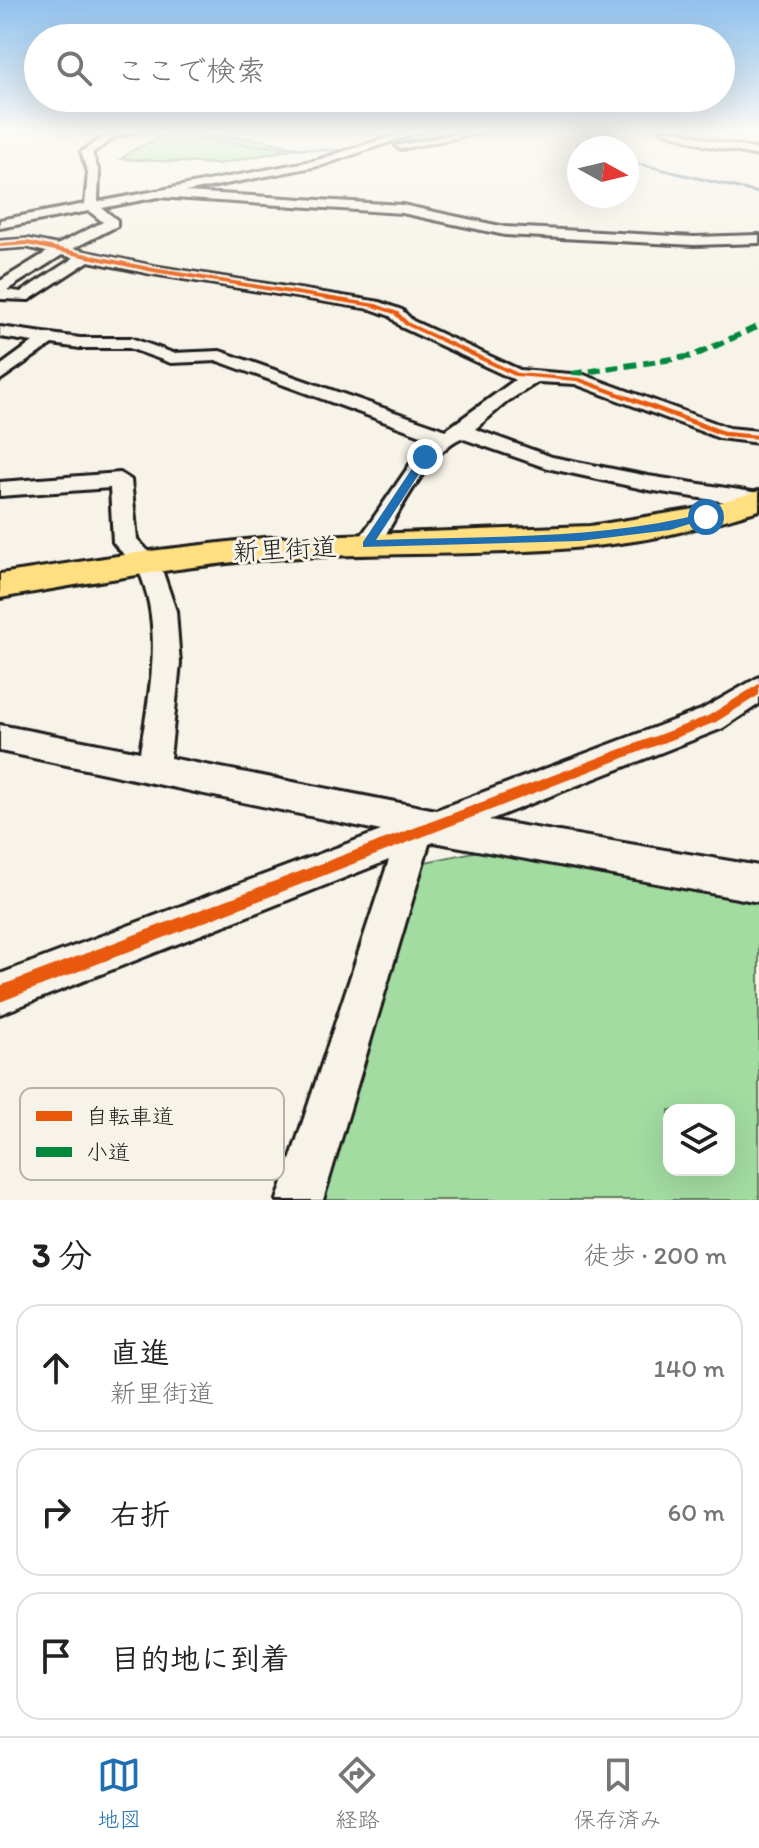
<!DOCTYPE html>
<html lang="ja">
<meta charset="utf-8">
<style>
:root{--surface:#fff;--page:#f2f2f2;--text:#222;--muted:#767676;--line:#e0e0e0;--accent:#1f6fb2}
body{margin:0;font-family:Itim,"Klee One",sans-serif;background:var(--page);color:var(--text)}
.controls{position:absolute;right:24px;bottom:24px;display:grid;overflow:hidden;border-radius:16px;box-shadow:0 8px 32px #0002}
.controls button{width:72px;height:72px;display:grid;place-items:center;padding:0;border:0;border-bottom:2px solid var(--line);background:var(--surface);color:var(--text);font:40px sans-serif}
.compass{position:absolute;left:567px;top:136px;width:72px;height:72px;border-radius:50%;background:var(--surface);box-shadow:0 8px 32px #0002;rotate:98deg}
.stop{position:absolute;width:24px;height:24px;margin:-18px;border:6px solid #1f6fb2;border-radius:50%;background:#fff}
.stop.end{background:#1f6fb2;border-color:#fff;box-shadow:0 2px 8px #0008}
.list{margin:0;padding:0;list-style:none}
h2{display:flex;justify-content:space-between;align-items:center;height:104px;margin:0;padding:0 32px;font-size:34px}
h2 small{font-size:26px;font-weight:400;color:var(--muted)}
.list li{display:grid;grid-template-columns:52px 1fr auto;gap:24px;align-items:center;box-sizing:border-box;height:128px;margin:0 16px 16px;padding:0 16px;border:2px solid var(--line);border-radius:24px}
.list b{display:block;font-size:30px;white-space:nowrap}
.list p{margin:0;font-size:26px;white-space:nowrap;color:var(--muted)}
.list em{font-size:26px;font-style:normal;color:var(--muted)}
.icon{flex:none;width:44px;height:44px;fill:none;stroke:currentColor;stroke-width:2;stroke-linecap:round;stroke-linejoin:round}
.map{position:relative;flex:none;width:759px;height:1200px;overflow:hidden}
.search{position:absolute;background:var(--surface);box-shadow:0 8px 32px #0002;left:24px;right:24px;top:24px;height:88px;display:flex;align-items:center;gap:20px;box-sizing:border-box;padding:0 28px;border-radius:44px;color:var(--muted);font-size:30px}
.sheet{height:536px;background:var(--surface)}
nav{display:flex;justify-content:space-around;align-items:center;box-sizing:border-box;height:112px;border-top:2px solid var(--line);background:var(--surface);font-size:22px;color:var(--muted)}
nav a{display:grid;justify-items:center;gap:4px}
nav .on{color:var(--accent)}
.map>svg:first-child{display:block}
.green{fill:#a2dca1;stroke:#5f7c5e;stroke-width:2;fill-rule:evenodd}
.lines{fill:none;stroke-linecap:round;stroke-linejoin:round}
.stream{stroke:#738b9f;stroke-width:3}
.minor-casing{stroke:#1c1c1c;stroke-width:6}
.major-casing{stroke:#1c1c1c;stroke-width:6}
.minor{fill:#f7f3e8;fill-rule:evenodd}
.major{fill:#ffdf80;fill-rule:evenodd}
.quiet{stroke:#00873e;stroke-width:6;stroke-dasharray:12 6;stroke-linecap:butt}
.cycleway-casing{stroke:#f7f3e8;stroke-width:5}
.cycleway{fill:#e8590c;fill-rule:evenodd}
.route{fill:#1f6fb2}
.labels{text-anchor:middle;dominant-baseline:central;stroke-width:6;stroke-linejoin:round;paint-order:stroke}
.street-label{font-size:26px;fill:#1c1c1c;stroke:#f7f3e8}
.key{fill:#f7f3e8;stroke:#b5b2ab;stroke-width:2}
.key-label{font-size:22px;fill:#1c1c1c}
</style>
<div class="map">
<svg width="759" height="1200" viewBox="0 0 759 1200">
<rect width="100%" height="100%" fill="#f7f3e8"/>
<filter id="ink" filterUnits="userSpaceOnUse"><feTurbulence type="fractalNoise" baseFrequency=".0125" numOctaves="2"/><feDisplacementMap in="SourceGraphic" scale="16" xChannelSelector="R" yChannelSelector="G"/><feConvolveMatrix kernelMatrix="1 2 1 2 8 2 1 2 1" color-interpolation-filters="sRGB"/></filter>
<g filter="url(#ink)">
<g class="green">
<path d="M170 132 263 140 297 148 218 164 121 159 133 150Z"/>
<path d="M493 848 759 896V1200H316L420 863ZM669 1110H729V1170H669Z"/>
</g>
<g class="lines">
<g class="stream">
<path d="M167 130C226 147 291 148 352 151"/>
<path d="M578 130 593 135 576 145 589 148"/>
<path d="M371 148 470 130"/>
<path d="M627 161 759 193"/>
</g>
<defs>
<g id="minor">
<path d="M123 130H143L117 136 92 153 99 172 98 202 317 160 411 130H425L323 165 185 192 402 205 505 227 694 237 759 235V243L694 245 505 235 402 213 158 197 102 208 117 220V226L72 249 153 266 380 302 402 310 413 321 520 370 584 375 729 428 759 431V443L719 438 575 384 538 382 508 401 475 429 552 457 648 476 759 493V507L648 490 547 468 461 438C428 452 395 520 376 551H358L355 545 418 453 432 439 218 361 171 363 129 348H80L52 344 0 380V366L33 342 0 337V327L80 338H131L173 353 220 351 446 430 515 380 401 327 390 316 371 309 153 274 89 261 29 300 0 299V281L47 252 27 247 0 249V241L27 239 57 245 103 222 89 211 0 228V220L85 204 88 172 81 152 111 132ZM62 255 75 257 21 292 7 290Z"/>
<path d="M474 130H493L401 149 396 146Z"/>
<path d="M661 130H675L709 140 759 150V156L703 145Z"/>
<path d="M120 473 131 480 137 539 160 564 176 611 180 664 170 758 436 810 701 710 759 677V704L723 728 489 820 759 866V902L434 842 429 844 323 1200H277L389 860 0 1014V974L381 831 0 751V725L140 752C150 694 164 625 138 569 132 558 120 553 113 542L110 488 0 496V482Z"/>
</g>
<path id="major" d="M759 491V510C722 521 685 532 647 539 533 558 416 551 301 557 200 562 100 581 0 598V574L150 551 263 538 590 526 701 508Z"/>
</defs>
<use href="#minor" class="minor-casing"/>
<use href="#major" class="major-casing"/>
<use href="#minor" class="minor"/>
<use href="#major" class="major"/>
<path class="quiet" d="M572 374 693 356 759 326"/>
<defs>
<g id="cycleway">
<path d="M27 241 153 268 376 304 398 312 409 323 518 373 580 378 727 432 759 435V439L723 436 577 381 515 376 405 325 394 314 373 307 153 272 27 245 0 247V243Z"/>
<path d="M759 684V695L716 722 0 1002V986L708 716Z"/>
</g>
</defs>
<use href="#cycleway" class="cycleway-casing"/>
<use href="#cycleway" class="cycleway"/>
</g>
</g>
<linearGradient id="sky" x2="0" y2="1"><stop stop-color="#90c1ee"/><stop offset="0.44" stop-color="#fbfaf5"/><stop offset="1" stop-color="#fbfaf5" stop-opacity="0"/></linearGradient>
<rect width="759" height="298" fill="url(#sky)"/>
<path class="route" d="M425 454 430 457 376 540C486 536 600 540 706 513L712 517 670 530 580 541 363 547V542L421 455Z"/>
<g class="labels">
<g class="street-label">
<text transform="translate(285 549) rotate(-3)">新里街道</text>
</g>
</g>
<rect x="20" y="1088" width="264" height="92" rx="12" class="key"/>
<rect x="36" y="1111" width="36" height="10" fill="#e8590c"/>
<rect x="36" y="1147" width="36" height="10" fill="#00873e"/>
<g class="key-label">
<text x="86" y="1124">自転車道</text>
<text x="86" y="1160">小道</text>
</g>
</svg>
<div class="controls">
<button><svg class="icon" aria-label="layers" viewBox="0 0 24 24"><path d="M12 4l9 5-9 5-9-5zM3 14l9 5 9-5"/></svg></button>
</div>
<svg class="compass" viewBox="-18 -18 36 36"><path d="M0-13l5 13h-10z" fill="#e53935"/><path d="M0 13l5-13h-10z" fill="#767676"/></svg>
<div class="stop" style="left:706px;top:517px"></div>
<div class="stop end" style="left:425px;top:457px"></div>
<div class="search"><svg class="icon" aria-label="search" viewBox="0 0 24 24"><circle cx="10" cy="10" r="6"/><path d="M15 15l6 6"/></svg>ここで検索</div>
</div>
<section class="sheet">
<h2>3 分<small>徒歩 · 200 m</small></h2>
<ul class="list">
<li><svg class="icon" aria-label="ahead" viewBox="0 0 24 24"><path d="M12 20V5M6 11l6-6 6 6"/></svg><div><b>直進</b><p>新里街道</p></div><em>140 m</em></li>
<li><svg class="icon" aria-label="right" viewBox="0 0 24 24"><path d="M7 20v-9h11M14 6l5 5-5 5"/></svg><div><b>右折</b></div><em>60 m</em></li>
<li><svg class="icon" aria-label="arrive" viewBox="0 0 24 24"><path d="M6 21V4h12l-3 4 3 4H6"/></svg><div><b>目的地に到着</b></div></li>
</ul>
</section>
<nav>
<a class="on"><svg class="icon" aria-label="map" viewBox="0 0 24 24"><path d="M3 6l6-2 6 2 6-2v14l-6 2-6-2-6 2zM9 4v14M15 6v14"/></svg>地図</a>
<a><svg class="icon" aria-label="directions" viewBox="0 0 24 24"><path d="M12 3l9 9-9 9-9-9zM9 14v-3h6M13 9l2 2-2 2"/></svg>経路</a>
<a><svg class="icon" aria-label="saved" viewBox="0 0 24 24"><path d="M7 4h10v16l-5-4-5 4z"/></svg>保存済み</a>
</nav>
